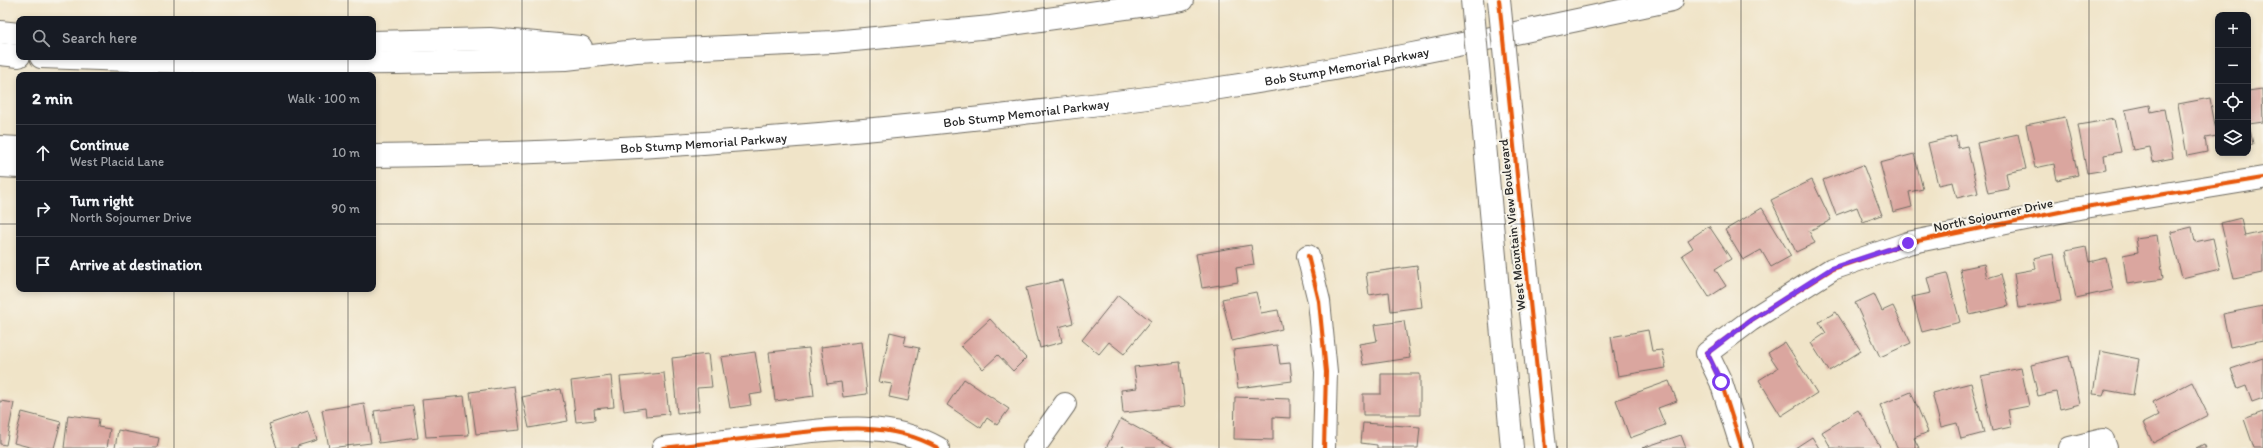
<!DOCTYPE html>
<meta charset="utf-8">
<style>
:root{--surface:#171b24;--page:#20242c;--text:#f1f3f6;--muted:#9ea1a6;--line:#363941}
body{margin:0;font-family:Itim,sans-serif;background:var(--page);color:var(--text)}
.controls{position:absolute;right:12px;top:12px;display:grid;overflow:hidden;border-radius:8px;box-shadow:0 2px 6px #0003}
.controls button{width:36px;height:36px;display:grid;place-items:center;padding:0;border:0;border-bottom:1px solid var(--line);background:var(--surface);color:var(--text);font:20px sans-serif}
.stop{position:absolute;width:12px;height:12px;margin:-9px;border:3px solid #7c3aed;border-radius:50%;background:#fff}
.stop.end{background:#7c3aed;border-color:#fff;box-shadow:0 1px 4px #0008}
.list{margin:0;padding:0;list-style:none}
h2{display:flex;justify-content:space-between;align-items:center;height:52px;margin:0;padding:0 16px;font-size:17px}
h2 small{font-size:13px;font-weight:400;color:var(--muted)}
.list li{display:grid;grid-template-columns:26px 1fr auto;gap:12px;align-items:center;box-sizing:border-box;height:56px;padding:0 16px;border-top:1px solid var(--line)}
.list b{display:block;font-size:15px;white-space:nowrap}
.list p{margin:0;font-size:13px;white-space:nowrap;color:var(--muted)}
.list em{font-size:13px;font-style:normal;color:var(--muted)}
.icon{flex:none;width:22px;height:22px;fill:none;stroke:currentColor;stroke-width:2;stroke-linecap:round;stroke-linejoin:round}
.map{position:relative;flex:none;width:2263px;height:448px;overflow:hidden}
.search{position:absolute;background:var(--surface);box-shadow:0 2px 6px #0003;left:16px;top:16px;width:360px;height:44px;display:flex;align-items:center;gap:10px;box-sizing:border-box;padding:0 14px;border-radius:8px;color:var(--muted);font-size:15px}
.panel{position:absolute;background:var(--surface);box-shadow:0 2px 6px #0003;left:16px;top:72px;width:360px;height:220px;border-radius:8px}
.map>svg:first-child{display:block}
.building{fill:#daa69f}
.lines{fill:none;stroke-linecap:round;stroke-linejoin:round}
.minor-casing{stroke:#706c62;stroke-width:24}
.tertiary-casing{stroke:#706c62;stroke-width:24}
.motorway-casing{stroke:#706c62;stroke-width:24}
.minor{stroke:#fff;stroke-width:22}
.tertiary{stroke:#fff;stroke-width:22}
.motorway{stroke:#fff;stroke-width:22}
.tertiary-bridge-casing{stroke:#706c62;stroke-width:24;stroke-linecap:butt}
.tertiary-bridge{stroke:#fff;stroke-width:22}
.cycleway-casing{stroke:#f7f3e8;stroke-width:6}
.cycleway{stroke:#e8590c;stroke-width:4}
.route{stroke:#7c3aed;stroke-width:5}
.grid{fill:none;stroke:#2b2b2b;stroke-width:1;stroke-opacity:0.55}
.labels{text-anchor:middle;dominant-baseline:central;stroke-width:4;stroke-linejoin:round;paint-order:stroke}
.street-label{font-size:13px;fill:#2b2b2b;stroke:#f7f3e8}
</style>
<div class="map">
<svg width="2263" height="448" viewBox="0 0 2263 448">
<rect width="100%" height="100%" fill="#f7f3e8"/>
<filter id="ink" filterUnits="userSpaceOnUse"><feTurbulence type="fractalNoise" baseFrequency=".025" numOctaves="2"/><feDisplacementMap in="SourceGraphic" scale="8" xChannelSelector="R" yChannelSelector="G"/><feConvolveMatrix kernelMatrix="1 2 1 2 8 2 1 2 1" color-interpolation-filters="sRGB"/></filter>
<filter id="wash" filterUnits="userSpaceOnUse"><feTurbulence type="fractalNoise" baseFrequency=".012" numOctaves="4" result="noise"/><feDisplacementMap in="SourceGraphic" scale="16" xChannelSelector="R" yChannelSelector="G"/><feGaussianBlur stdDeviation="0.9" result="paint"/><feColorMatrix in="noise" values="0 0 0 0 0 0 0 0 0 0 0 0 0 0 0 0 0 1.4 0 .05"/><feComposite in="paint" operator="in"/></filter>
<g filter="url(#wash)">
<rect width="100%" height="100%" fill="#f0e4c8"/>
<g id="blocks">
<g class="building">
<path d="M2262 89 2263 122 2249 124 2253 144 2248 145V91Z"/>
<path d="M2210 98 2217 136 2205 138 2207 152 2187 156 2178 104Z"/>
<path d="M2150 105 2151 112 2164 109 2173 158 2153 162 2150 147 2133 150 2125 110Z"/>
<path d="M2065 117 2078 175 2057 180 2054 164 2035 168 2026 125Z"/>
<path d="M2114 119 2121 152 2104 155 2106 170 2087 173 2078 125Z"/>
<path d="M2018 134 2026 169 2006 173 2009 189 1988 193 1977 143Z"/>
<path d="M1956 136 1958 148 1967 146 1978 193 1957 198 1953 182 1938 185 1928 143Z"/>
<path d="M1914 154 1923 189 1909 192 1912 207 1893 212 1880 163Z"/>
<path d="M1863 165 1882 215 1863 222 1857 207 1836 215 1823 180Z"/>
<path d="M1812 180 1831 220 1809 231 1815 243 1796 252 1771 200Z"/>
<path d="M1762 208 1791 256 1771 267 1761 250 1743 260 1725 230Z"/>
<path d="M2241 218 2245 236 2263 232V273L2234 279 2221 223Z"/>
<path d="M1709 226 1731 259 1715 269 1726 286 1709 297 1682 255 1693 248 1688 240Z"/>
<path d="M2192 227 2195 242 2213 238 2220 269 2182 278 2171 232Z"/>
<path d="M2157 235 2163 279 2127 284 2123 255 2138 252 2136 238Z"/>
<path d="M1251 245 1254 265 1236 268 1238 282 1202 288 1196 254Z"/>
<path d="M2086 247 2089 262 2106 258 2113 290 2076 298 2066 251Z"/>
<path d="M2053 254 2061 301 2019 308 2014 273 2036 269 2034 258Z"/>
<path d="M1984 264 1987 278 2001 274 2009 306 1970 315 1960 269Z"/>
<path d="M1417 266 1422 307 1391 311 1389 292 1369 295 1366 273Z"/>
<path d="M1947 273 1960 322 1922 332 1912 297 1931 293 1927 278Z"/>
<path d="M1062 280 1073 323 1059 327 1062 342 1040 348 1026 288Z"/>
<path d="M1256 292 1261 313 1278 310 1282 329 1232 341 1222 299Z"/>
<path d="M1874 294 1882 311 1893 306 1911 343 1880 357 1855 303Z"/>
<path d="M1118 295 1151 321 1124 354 1109 342 1099 354 1082 340Z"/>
<path d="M2263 306V340L2230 347 2223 314Z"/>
<path d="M1836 312 1861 351 1829 371 1811 343 1826 333 1819 322Z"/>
<path d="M990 319 1026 358 1013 371 998 355 983 369 961 346Z"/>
<path d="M1404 321 1410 358 1363 365 1359 344 1377 341 1374 325Z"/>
<path d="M1648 330 1652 351 1662 350 1666 368 1618 376 1611 337Z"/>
<path d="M890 332 906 336 904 345 919 348 908 401 889 397 892 384 879 382Z"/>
<path d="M861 342 867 394 843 397 841 382 827 384 821 347Z"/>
<path d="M1785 342 1817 393 1781 416 1759 380 1778 368 1768 353Z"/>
<path d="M1277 345 1280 364 1290 363 1292 381 1238 388 1233 350Z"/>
<path d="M809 348 814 396 775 401 769 352Z"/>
<path d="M2100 351 2139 359 2133 395 2105 390 2103 395 2093 394Z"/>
<path d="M755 352 762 393 749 395 751 405 730 408 721 357Z"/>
<path d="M708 354 712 387 697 388 699 411 677 413 672 358Z"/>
<path d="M2069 356 2080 404 2060 409 2056 392 2038 396 2031 365Z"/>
<path d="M2263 358V398L2252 402 2246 386 2238 389 2231 369Z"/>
<path d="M1180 362 1185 406 1123 413 1121 390 1137 388 1134 367Z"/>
<path d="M2021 368 2029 406 2008 410 2011 427 1992 431 1981 376Z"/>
<path d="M664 373 669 414 646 416 645 408 624 411 620 377Z"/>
<path d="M1381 374H1420V415H1363V394H1381Z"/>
<path d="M611 376 614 407 594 409 595 420 576 422 571 381Z"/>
<path d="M964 379 1009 409 997 425 987 418 981 428 947 405Z"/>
<path d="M1669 381 1677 401 1658 408 1665 425 1630 438 1616 400Z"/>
<path d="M2192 382 2208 415 2153 443 2143 423 2159 415 2153 402Z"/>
<path d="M1971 383 1984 433 1961 439 1957 423 1941 427 1932 393Z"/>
<path d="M514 386 520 430 476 434 470 392Z"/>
<path d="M561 389 568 421 529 428 522 397Z"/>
<path d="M1911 392 1928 432 1914 438 1919 448H1897L1880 405Z"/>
<path d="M464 396 469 435 426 437 422 400Z"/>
<path d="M1235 397 1290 399V418L1273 417V440L1234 439Z"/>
<path d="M0 401 14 403 6 445 0 444Z"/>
<path d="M364 403 371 443 329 448 322 410Z"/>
<path d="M413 406 418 438 379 443 374 411Z"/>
<path d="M1858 410 1881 448H1831L1822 432Z"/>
<path d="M308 411 317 440 297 446 298 448H277L269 424Z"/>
<path d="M22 412 61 422 54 448H33L14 443Z"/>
<path d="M2263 412V448H2254L2244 419Z"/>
<path d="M68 415 99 419 98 427 110 429 107 448H64Z"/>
<path d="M1121 419 1174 448H1127L1123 446 1121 448H1106Z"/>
<path d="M1363 423 1420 427 1418 448H1377V445L1361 443Z"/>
<path d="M118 430 159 438 157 448H115Z"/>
<path d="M1681 435 1686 448H1642Z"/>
<path d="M1812 437 1819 448H1795Z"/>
<path d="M2204 444 2206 448H2196Z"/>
</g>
</g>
</g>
<g filter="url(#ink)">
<use href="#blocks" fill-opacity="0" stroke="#706c62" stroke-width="1"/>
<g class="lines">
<defs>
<g id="minor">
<path d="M1308 256 1319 301 1326 372 1324 448"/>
<path d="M663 448C698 444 733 440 769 436 825 430 886 418 938 448"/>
<path d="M1034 448 1065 404"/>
<path d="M1742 448 1721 382 1707 353 1751 320 1832 269 1908 243 2079 208 2263 178"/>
<path d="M2070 448 2103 440 2106 448"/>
</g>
<g id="tertiary">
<path d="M1507 79 1545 448"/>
<path d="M1480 88 1512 448"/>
</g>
<g id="motorway">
<path d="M0 32 19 34"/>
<path d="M373 42 490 39 581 47"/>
<path d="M0 54 19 56"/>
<path d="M41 57 246 64 396 63 566 59 636 51 833 42 991 27 1182 0"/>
<path d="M0 147 19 148"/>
<path id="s1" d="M373 156C579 154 786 140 991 117 1065 108 1139 100 1213 89 1367 66 1520 32 1672 0"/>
<path d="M0 166 19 167"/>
</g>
</defs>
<use href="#minor" class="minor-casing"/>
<use href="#tertiary" class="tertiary-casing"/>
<use href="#motorway" class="motorway-casing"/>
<use href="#minor" class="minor"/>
<use href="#tertiary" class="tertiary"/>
<use href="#motorway" class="motorway"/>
<defs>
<g id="tertiary-bridge">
<path d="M1472 0 1480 88"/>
<path d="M1499 0 1507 79"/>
</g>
</defs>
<use href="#tertiary-bridge" class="tertiary-bridge-casing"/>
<use href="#tertiary-bridge" class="tertiary-bridge"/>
<defs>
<g id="cycleway">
<path d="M1499 0 1545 448"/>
<path d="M1308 256 1319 301 1326 372 1324 448"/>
<path d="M663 448C698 444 733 440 769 436 825 430 886 418 938 448"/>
<path d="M1742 448 1721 382 1707 353 1751 320 1832 269 1908 243 2079 208 2263 178"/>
</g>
</defs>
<use href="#cycleway" class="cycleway-casing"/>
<use href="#cycleway" class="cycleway"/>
</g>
</g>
<g class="lines" filter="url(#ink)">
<path class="route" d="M1721 382 1707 353 1751 320 1832 268 1908 243"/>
</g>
<path class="grid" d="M174 0V19M348 0V19M522 0V448M696 0V448M870 0V448M1044 0V448M1219 0V448M1393 0V448M1567 0V448M1741 0V448M1915 0V448M2089 0V448M174 57V75M348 57V75M0 224H19M373 224H2263M174 289V448M348 289V448"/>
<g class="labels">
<g class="street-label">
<text stroke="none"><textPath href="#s1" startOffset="979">Bob Stump Memorial Parkway</textPath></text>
<text stroke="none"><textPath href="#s1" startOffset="655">Bob Stump Memorial Parkway</textPath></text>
<text stroke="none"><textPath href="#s1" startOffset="331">Bob Stump Memorial Parkway</textPath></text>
<text transform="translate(1993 215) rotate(-12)">North Sojourner Drive</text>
<text transform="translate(1512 225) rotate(-96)">West Mountain View Boulevard</text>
</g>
</g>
</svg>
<div class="controls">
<button>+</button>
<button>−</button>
<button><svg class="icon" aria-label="locate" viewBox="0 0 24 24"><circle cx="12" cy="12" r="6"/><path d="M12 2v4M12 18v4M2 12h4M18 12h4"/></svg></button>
<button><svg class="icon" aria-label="layers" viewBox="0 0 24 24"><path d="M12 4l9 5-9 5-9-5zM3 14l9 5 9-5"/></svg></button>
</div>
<div class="stop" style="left:1721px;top:382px"></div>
<div class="stop end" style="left:1908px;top:243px"></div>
<div class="search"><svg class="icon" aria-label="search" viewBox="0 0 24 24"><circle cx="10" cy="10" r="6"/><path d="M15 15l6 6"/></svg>Search here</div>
<section class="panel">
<h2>2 min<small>Walk · 100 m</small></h2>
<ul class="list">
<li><svg class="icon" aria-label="ahead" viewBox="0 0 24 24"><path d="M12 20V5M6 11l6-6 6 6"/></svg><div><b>Continue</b><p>West Placid Lane</p></div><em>10 m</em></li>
<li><svg class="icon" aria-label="right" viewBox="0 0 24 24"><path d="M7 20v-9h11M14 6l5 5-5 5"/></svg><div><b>Turn right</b><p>North Sojourner Drive</p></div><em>90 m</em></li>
<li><svg class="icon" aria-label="arrive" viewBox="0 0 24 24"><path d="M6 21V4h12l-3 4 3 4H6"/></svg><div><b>Arrive at destination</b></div></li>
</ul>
</section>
</div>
